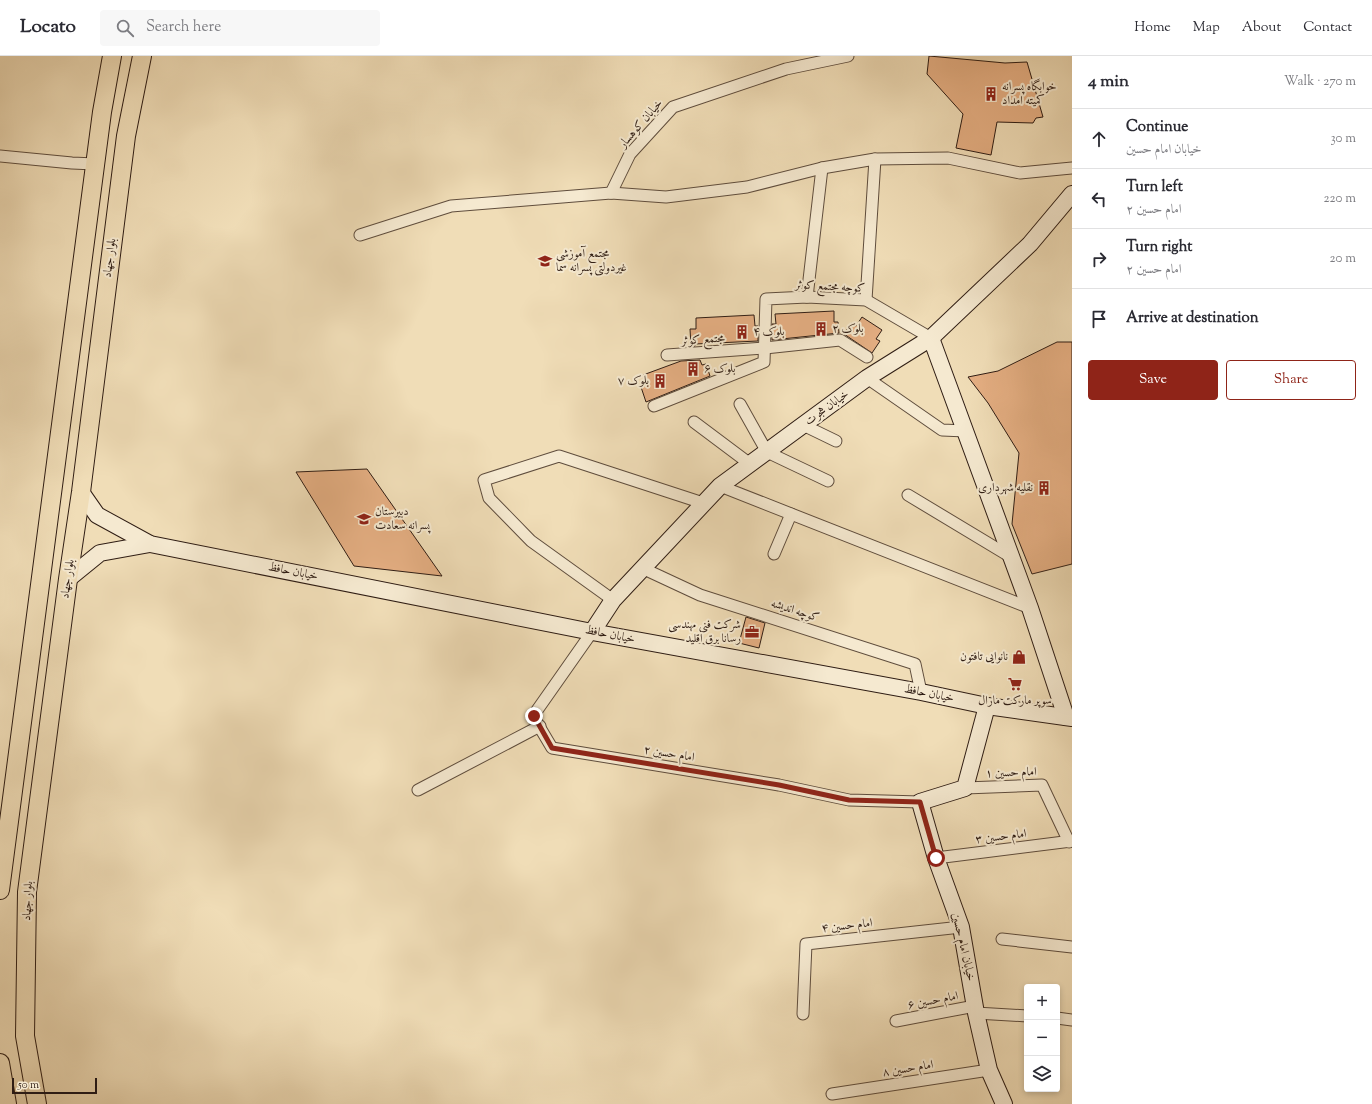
<!DOCTYPE html>
<meta charset="utf-8">
<style>
:root{--surface:#fff;--page:#f7f7f7;--text:#2b2b33;--muted:#7c7c81;--line:#e1e1e2;--accent:#8f2418}
body{margin:0;font-family:"Sorts Mill Goudy",Amiri,serif;background:var(--page);color:var(--text)}
.controls{position:absolute;right:12px;bottom:12px;display:grid;overflow:hidden;border-radius:4px;box-shadow:0 2px 6px #0003}
.controls button{width:36px;height:36px;display:grid;place-items:center;padding:0;border:0;border-bottom:1px solid var(--line);background:var(--surface);color:var(--text);font:20px sans-serif}
.scale{position:absolute;left:12px;bottom:10px;width:85px;box-sizing:border-box;padding-left:4px;border:2px solid #2f1d14;border-top:0;font-size:11px;line-height:14px;white-space:nowrap;color:#2f1d14;-webkit-text-stroke:3px #f5e9d0;paint-order:stroke}
.stop{position:absolute;width:12px;height:12px;margin:-9px;border:3px solid #8f2418;border-radius:50%;background:#fff}
.stop.end{background:#8f2418;border-color:#fff;box-shadow:0 1px 4px #0008}
.list{margin:0;padding:0;list-style:none}
h2{display:flex;justify-content:space-between;align-items:center;height:52px;margin:0;padding:0 16px;font-size:17px}
h2 small{font-size:13px;font-weight:400;color:var(--muted)}
.list li{display:grid;grid-template-columns:26px 1fr auto;gap:12px;align-items:center;box-sizing:border-box;height:60px;padding:0 16px;border-top:1px solid var(--line)}
.list b{display:block;font-size:15px;white-space:nowrap}
.list p{margin:0;font-size:13px;white-space:nowrap;color:var(--muted)}
.list em{font-size:13px;font-style:normal;color:var(--muted)}
.actions{display:flex;gap:8px;padding:12px 16px}
.actions a{flex:1;padding:9px 0;border:1px solid var(--accent);border-radius:4px;text-align:center;font-size:14px;color:var(--accent)}
.actions .main{background:var(--accent);color:#fff}
.icon{flex:none;width:22px;height:22px;fill:none;stroke:currentColor;stroke-width:2;stroke-linecap:round;stroke-linejoin:round}
.map{position:relative;flex:none;width:1072px;height:1048px;overflow:hidden}
header{display:flex;align-items:center;gap:24px;box-sizing:border-box;height:56px;padding:0 20px;background:var(--surface);border-bottom:1px solid var(--line)}
header strong{font-size:19px}
nav{display:flex;gap:22px;margin-inline-start:auto;font-size:14px}
.search{width:280px;height:36px;background:var(--page);display:flex;align-items:center;gap:10px;box-sizing:border-box;padding:0 14px;border-radius:4px;color:var(--muted);font-size:15px}
main{display:flex}
aside{flex:1;background:var(--surface)}
.map>svg:first-child{display:block}
.building{fill:#e5af83;stroke:#2f1d14}
.lines{fill:none;stroke-linecap:round;stroke-linejoin:round}
.street-casing{stroke:#5f4d3d;stroke-width:13}
.secondary-casing{stroke:#2f1d14;stroke-width:18}
.primary-casing{stroke:#2f1d14;stroke-width:20}
.street{stroke:#f5e9d0;stroke-width:11}
.secondary{stroke:#f5e9d0;stroke-width:16}
.primary{stroke:#f0ddb7;stroke-width:18}
.route{stroke:#8f2418;stroke-width:5}
.labels{text-anchor:middle;dominant-baseline:central;stroke-width:4;stroke-linejoin:round;paint-order:stroke}
.poi-label{font-size:12px;fill:#2f1d14;stroke:#f5e9d0;text-anchor:start}
.street-label{font-size:12px;fill:#2f1d14;stroke:#f5e9d0}
</style>
<header>
<strong>Locato</strong>
<div class="search"><svg class="icon" aria-label="search" viewBox="0 0 24 24"><circle cx="10" cy="10" r="6"/><path d="M15 15l6 6"/></svg>Search here</div>
<nav><a>Home</a><a>Map</a><a>About</a><a>Contact</a></nav>
</header>
<main>
<div class="map">
<svg width="1072" height="1048" viewBox="0 0 1072 1048">
<rect width="100%" height="100%" fill="#f0ddb7"/>
<filter id="stains"><feTurbulence type="fractalNoise" baseFrequency=".005" numOctaves="4"/><feColorMatrix values="0 0 0 0 .2 0 0 0 0 .09 0 0 0 0 .02 0 0 0 .5 -.17"/></filter>
<radialGradient id="worn" r=".72"><stop offset=".6" stop-color="#630" stop-opacity="0"/><stop offset="1" stop-color="#630" stop-opacity=".3"/></radialGradient>
<g class="building">
<path d="M929 0 1005 7 1027 6 1043 61 1036 62 1033 67 997 66 991 99 956 92 963 58 927 18Z"/>
<path d="M834 255V266H838L839 277 772 284V268H776L775 258Z"/>
<path d="M754 259 755 270H758V285L695 288V290H691L690 273H696V262Z"/>
<path d="M862 261 882 274 876 283 880 285 872 297 844 278 851 267 856 270Z"/>
<path d="M1057 286H1072V508L1032 518 1012 468 1019 397 988 347 968 321 998 315Z"/>
<path d="M700 304 702 309 706 308 710 320 646 346 641 331 647 329 643 319 681 305Z"/>
<path d="M367 413 442 520 354 510 296 416Z"/>
<path d="M746 561 765 567 759 592 739 587Z"/>
</g>
<g class="lines">
<defs>
<g id="street">
<path d="M0 100 72 107 95 108"/>
<path d="M611 137 630 98 673 51 786 13 848 0"/>
<path d="M360 179 451 150 611 137 666 141 747 131 822 112 875 103 948 102 1020 117 1072 112"/>
<path d="M807 241 822 112"/>
<path d="M866 244 875 103"/>
<path d="M667 299 765 292 840 284 867 301"/>
<path d="M867 322 942 374 966 375"/>
<path d="M740 348 767 396 828 425"/>
<path d="M654 350 764 306 766 243 807 241 866 244 931 282"/>
<path d="M694 366 750 408"/>
<path d="M803 369 836 385"/>
<path d="M720 430 1030 552"/>
<path d="M908 439 1011 501"/>
<path d="M774 498 791 458"/>
<path d="M642 512 700 539 915 608 921 636"/>
<path d="M613 544 531 485 489 442 484 424 559 400 703 447"/>
<path d="M592 576 533 660 552 692 779 729 849 744 920 746"/>
<path d="M965 732 1042 729 1069 786"/>
<path d="M418 734 540 670"/>
<path d="M936 802 1072 785"/>
<path d="M1002 883 1072 891"/>
<path d="M976 957 1027 960"/>
<path d="M803 958 806 888 961 871"/>
<path d="M1057 962 1072 964"/>
<path d="M896 965 975 950"/>
<path d="M832 1038 989 1014"/>
</g>
<g id="secondary">
<path d="M931 282 1030 552 1066 661"/>
<path d="M81 436 97 459 150 488 592 576 921 636 987 650 1072 662"/>
<path d="M68 523 100 497 150 488"/>
<path d="M592 576 613 544 720 430 867 322 931 282 1030 188 1072 138"/>
<path d="M987 650 965 732 920 746 936 802 961 871 976 957 989 1014 1004 1048"/>
</g>
<g id="primary">
<path d="M0 834 102 56 112 0"/>
<path d="M0 1007 7 1048"/>
<path d="M37 1048 25 980 27 836 68 523 81 436 126 80 142 0"/>
</g>
</defs>
<use href="#street" class="street-casing"/>
<use href="#secondary" class="secondary-casing"/>
<use href="#primary" class="primary-casing"/>
<use href="#street" class="street"/>
<use href="#secondary" class="secondary"/>
<use href="#primary" class="primary"/>
</g>
<g class="lines">
<path class="route" d="M534 660 552 692 779 729 849 744 920 746 936 802"/>
</g>
<defs>
<symbol id="building-bare" viewBox="-9 -9 18 18"><path d="M-4-6H4V6H1V3H-1V6H-4ZM-2.5-4.3h1.7v1.8h-1.7ZM.8-4.3h1.7v1.8H.8ZM-2.5-1h1.7V.8h-1.7ZM.8-1h1.7V.8H.8Z" fill="#8f2418" stroke="#f5e9d0" stroke-width="2.5" paint-order="stroke"/></symbol>
<symbol id="school-bare" viewBox="-9 -9 18 18"><path d="M0-5L7-2L0 1L-7-2ZM-4 1L0 2.5L4 1V4Q0 6-4 4Z" fill="#8f2418" stroke="#f5e9d0" stroke-width="2.5" paint-order="stroke"/></symbol>
<symbol id="office-bare" viewBox="-9 -9 18 18"><path d="M-6-3h4V-5.5h4V-3h4V5H-6ZM-1-4.5V-3h2v-1.5ZM-6 0V1H6V0Z" fill="#8f2418" stroke="#f5e9d0" stroke-width="2.5" paint-order="stroke"/></symbol>
<symbol id="shop-bare" viewBox="-9 -9 18 18"><path d="M-5-2.5h2.3a2.7 3.5 0 0 1 5.4 0H5L5.5 6h-11ZM-1.5-2.5h3a1.5 2.3 0 0 0-3 0Z" fill="#8f2418" stroke="#f5e9d0" stroke-width="2.5" paint-order="stroke"/></symbol>
<symbol id="supermarket-bare" viewBox="-9 -9 18 18"><path d="M-6-5.5h2.5l.6 2H6L4.5 2H-2.5L-4.4-4H-6ZM-1.5 3.2a1.3 1.3 0 1 0 .1 0ZM3 3.2a1.3 1.3 0 1 0 .1 0Z" fill="#8f2418" stroke="#f5e9d0" stroke-width="2.5" paint-order="stroke"/></symbol>
</defs>
<g fill-rule="evenodd">
<use href="#building-bare" x="981" y="28" width="20" height="20"/>
<use href="#school-bare" x="535" y="195" width="20" height="20"/>
<use href="#building-bare" x="811" y="263" width="20" height="20"/>
<use href="#building-bare" x="732" y="266" width="20" height="20"/>
<use href="#building-bare" x="683" y="303" width="20" height="20"/>
<use href="#building-bare" x="650" y="315" width="20" height="20"/>
<use href="#building-bare" x="1034" y="422" width="20" height="20"/>
<use href="#school-bare" x="354" y="453" width="20" height="20"/>
<use href="#office-bare" x="742" y="566" width="20" height="20"/>
<use href="#shop-bare" x="1009" y="591" width="20" height="20"/>
<use href="#supermarket-bare" x="1005" y="618" width="20" height="20"/>
</g>
<g class="labels">
<g class="poi-label">
<text x="1002" y="31">خوابگاه پسرانه<tspan x="1002" dy="14">کمیته امداد</tspan></text>
<text x="556" y="198">مجتمع آموزشی<tspan x="556" dy="14">غیردولتی پسرانه سما</tspan></text>
<text x="832" y="273">بلوک ۲</text>
<text x="753" y="276">بلوک ۴</text>
<text x="704" y="313">بلوک ۶</text>
<text x="649" y="325" text-anchor="end">بلوک ۷</text>
<text x="1033" y="432" text-anchor="end">نقلیه شهرداری</text>
<text x="375" y="456">دبیرستان<tspan x="375" dy="14">پسرانه سعادت</tspan></text>
<text x="741" y="569" text-anchor="end">شرکت فنی مهندسی<tspan x="741" dy="14">رسانا برق اقلید</tspan></text>
<text x="1008" y="601" text-anchor="end">نانوایی تافتون</text>
<text x="1015" y="645" text-anchor="middle">سوپر مارکت مارال</text>
</g>
<g class="street-label">
<text transform="translate(641 68) rotate(-49)">خیابان کوهسار</text>
<text transform="translate(110 202) rotate(-83)">بلوار جهاد</text>
<text transform="translate(830 231) rotate(3)">کوچه مجتمع کوثر</text>
<text transform="translate(703 284) rotate(-4)">مجتمع کوثر</text>
<text transform="translate(827 352) rotate(-36)">خیابان هجرت</text>
<text transform="translate(293 516) rotate(11)">خیابان حافظ</text>
<text transform="translate(68 523) rotate(-82)">بلوار جهاد</text>
<text transform="translate(795 555) rotate(18)">کوچه اندیشه</text>
<text transform="translate(610 579) rotate(11)">خیابان حافظ</text>
<text transform="translate(929 638) rotate(11)">خیابان حافظ</text>
<text transform="translate(669 698) rotate(9)">امام حسین ۲</text>
<text transform="translate(1011 717) rotate(-2)">امام حسین ۱</text>
<text transform="translate(1001 781) rotate(-7)">امام حسین ۳</text>
<text transform="translate(28 845) rotate(-87)">بلوار جهاد</text>
<text transform="translate(847 870) rotate(-6)">امام حسین ۴</text>
<text transform="translate(963 891) rotate(77)">خیابان امام حسین</text>
<text transform="translate(933 945) rotate(-11)">امام حسین ۶</text>
<text transform="translate(908 1013) rotate(-9)">امام حسین ۸</text>
</g>
</g>
<rect width="100%" height="100%" filter="url(#stains)"/>
<rect width="100%" height="100%" fill="url(#worn)"/>
</svg>
<div class="controls">
<button>+</button>
<button>−</button>
<button><svg class="icon" aria-label="layers" viewBox="0 0 24 24"><path d="M12 4l9 5-9 5-9-5zM3 14l9 5 9-5"/></svg></button>
</div>
<div class="scale">50 m</div>
<div class="stop" style="left:936px;top:802px"></div>
<div class="stop end" style="left:534px;top:660px"></div>
</div>
<aside>
<h2>4 min<small>Walk · 270 m</small></h2>
<ul class="list">
<li><svg class="icon" aria-label="ahead" viewBox="0 0 24 24"><path d="M12 20V5M6 11l6-6 6 6"/></svg><div><b>Continue</b><p>خیابان امام حسین</p></div><em>30 m</em></li>
<li><svg class="icon" aria-label="left" viewBox="0 0 24 24"><path d="M17 20v-9H6M10 6l-5 5 5 5"/></svg><div><b>Turn left</b><p>امام حسین ۲</p></div><em>220 m</em></li>
<li><svg class="icon" aria-label="right" viewBox="0 0 24 24"><path d="M7 20v-9h11M14 6l5 5-5 5"/></svg><div><b>Turn right</b><p>امام حسین ۲</p></div><em>20 m</em></li>
<li><svg class="icon" aria-label="arrive" viewBox="0 0 24 24"><path d="M6 21V4h12l-3 4 3 4H6"/></svg><div><b>Arrive at destination</b></div></li>
</ul>
<div class="actions"><a class="main">Save</a><a>Share</a></div>
</aside>
</main>
